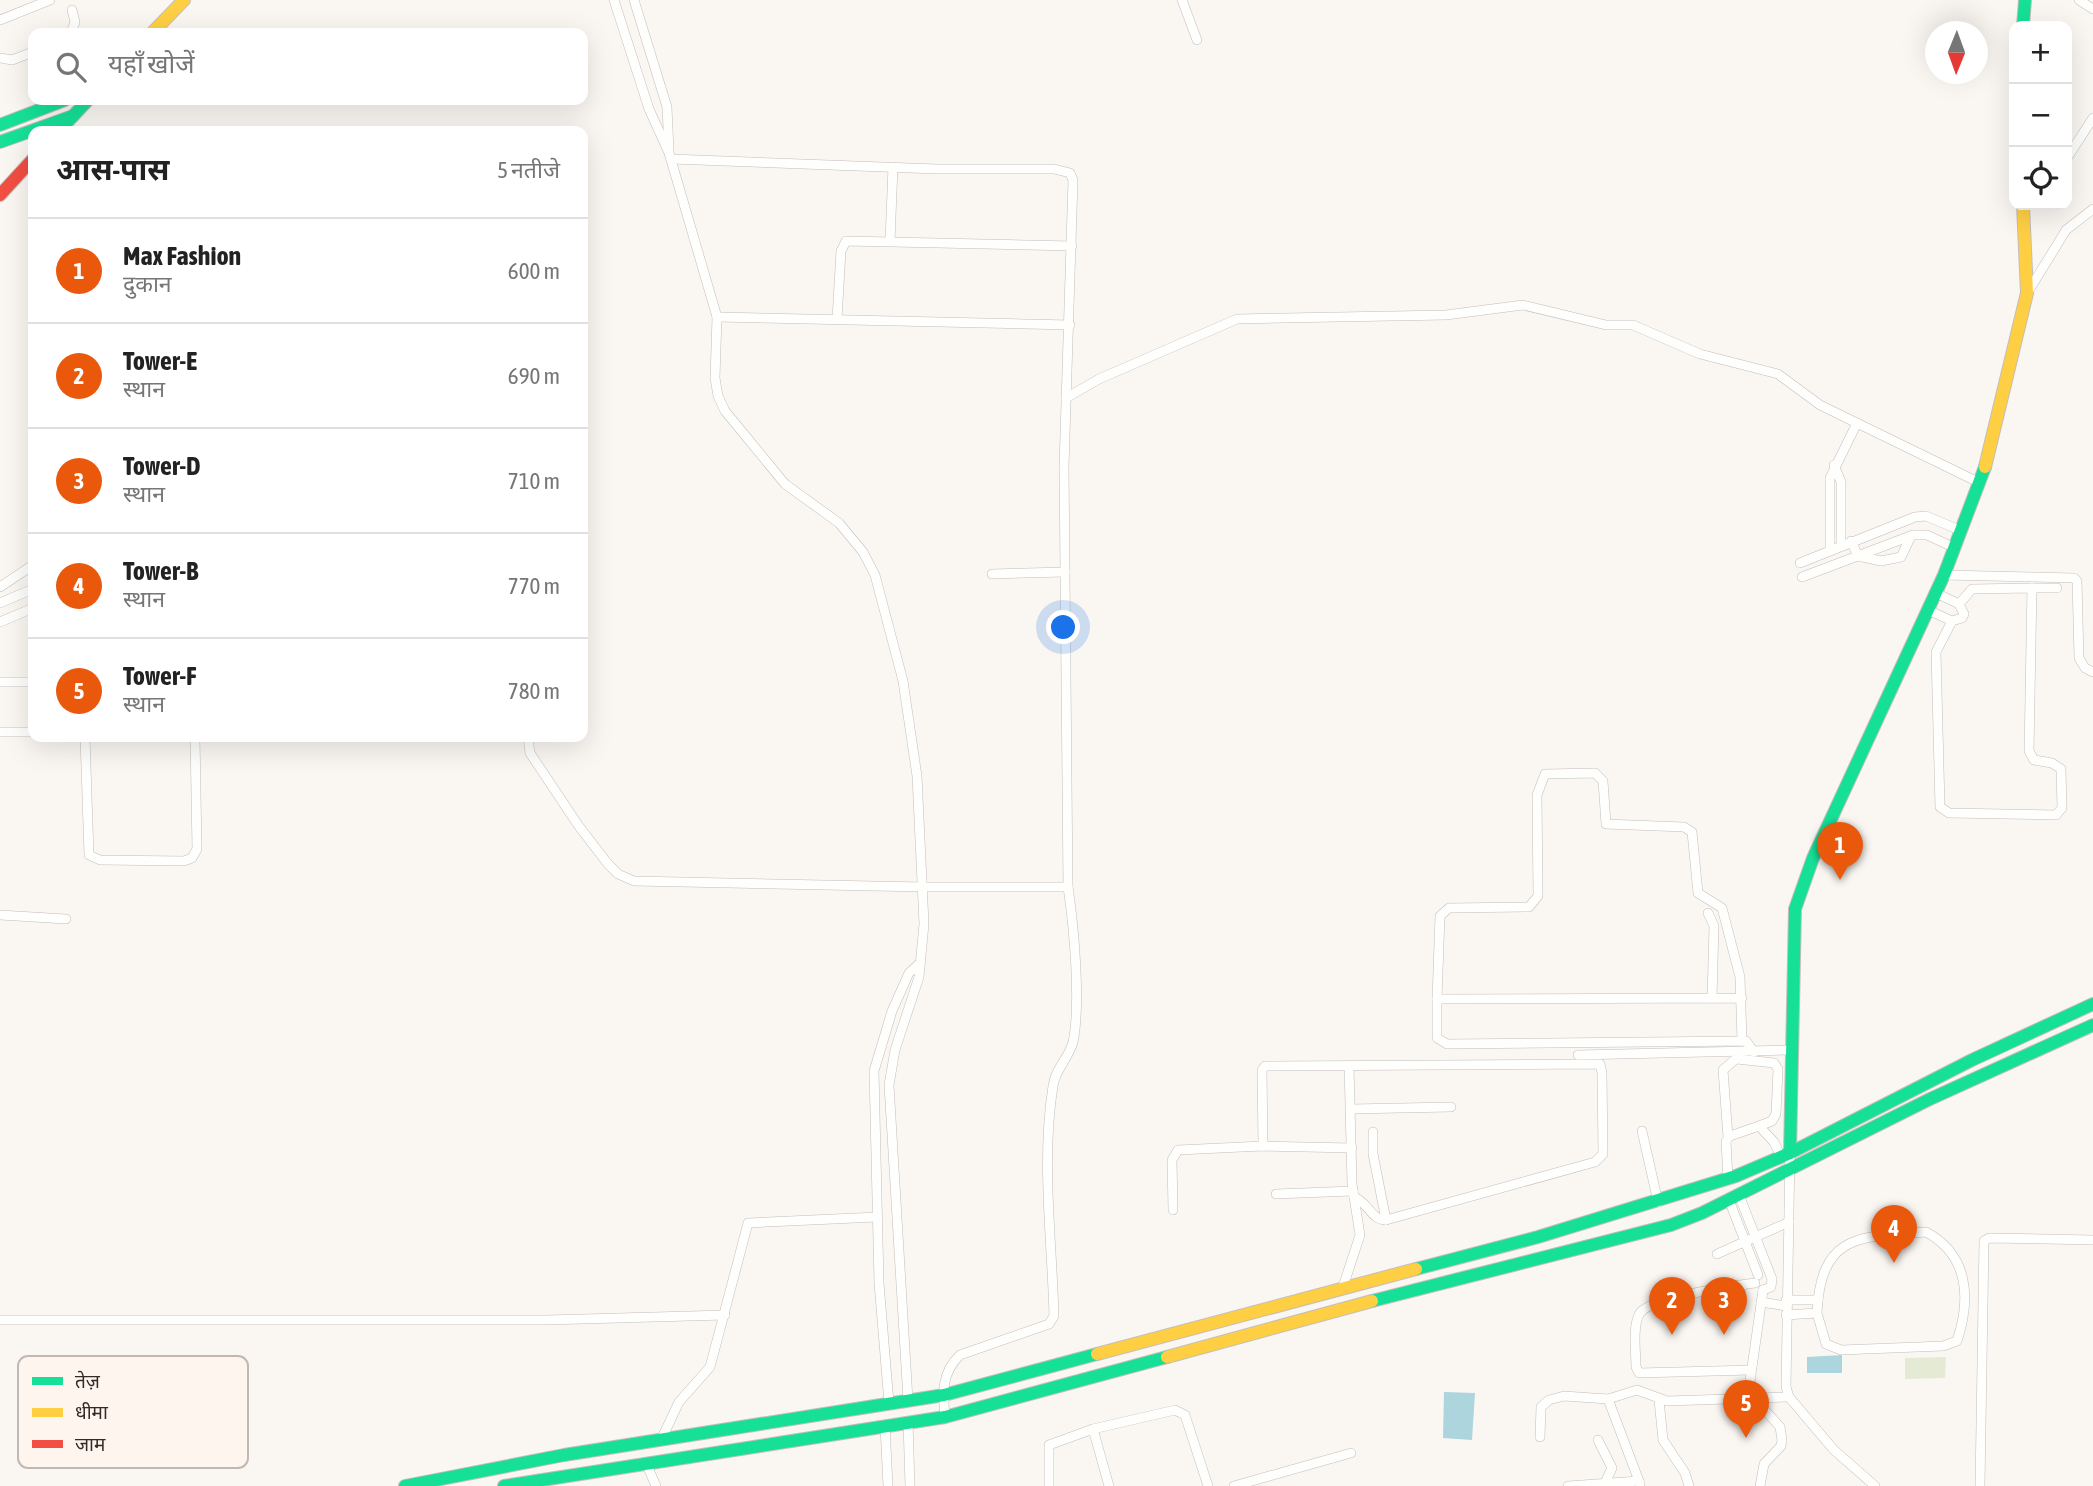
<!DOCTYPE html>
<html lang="hi">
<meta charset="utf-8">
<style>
:root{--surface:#fff;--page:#f6f6f6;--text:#222;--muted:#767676;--line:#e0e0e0;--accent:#ea580c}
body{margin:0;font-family:"Asap Condensed","Noto Sans Devanagari",sans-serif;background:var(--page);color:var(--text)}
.controls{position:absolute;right:21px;top:21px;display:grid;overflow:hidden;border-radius:14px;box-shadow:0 7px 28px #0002}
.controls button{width:63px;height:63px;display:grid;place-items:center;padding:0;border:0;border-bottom:2px solid var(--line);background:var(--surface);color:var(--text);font:35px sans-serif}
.compass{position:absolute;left:1925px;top:21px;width:63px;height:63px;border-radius:50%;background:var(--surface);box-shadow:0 7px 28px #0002;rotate:181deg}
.you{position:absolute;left:1064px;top:628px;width:24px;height:24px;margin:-18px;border:5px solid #fff;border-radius:50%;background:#1a73e8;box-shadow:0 0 0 10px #1a73e833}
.badge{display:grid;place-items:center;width:46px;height:46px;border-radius:50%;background:var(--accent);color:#fff;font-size:23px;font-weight:700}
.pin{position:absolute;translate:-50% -58px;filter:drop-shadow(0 2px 4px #0008)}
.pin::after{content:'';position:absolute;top:37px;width:24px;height:21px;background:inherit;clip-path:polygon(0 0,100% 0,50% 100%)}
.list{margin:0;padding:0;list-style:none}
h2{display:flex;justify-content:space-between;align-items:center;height:91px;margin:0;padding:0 28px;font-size:30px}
h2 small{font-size:23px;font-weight:400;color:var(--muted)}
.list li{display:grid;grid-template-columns:46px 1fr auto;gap:21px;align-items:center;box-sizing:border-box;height:105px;padding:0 28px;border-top:2px solid var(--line)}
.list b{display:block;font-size:26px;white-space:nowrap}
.list p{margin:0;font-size:23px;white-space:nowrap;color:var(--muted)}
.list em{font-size:23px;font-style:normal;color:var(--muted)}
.icon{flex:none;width:38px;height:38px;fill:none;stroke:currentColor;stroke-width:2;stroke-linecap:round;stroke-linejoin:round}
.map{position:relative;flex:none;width:2093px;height:1486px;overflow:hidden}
.search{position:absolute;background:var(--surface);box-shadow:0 7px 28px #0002;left:28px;top:28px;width:560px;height:77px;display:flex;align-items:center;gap:18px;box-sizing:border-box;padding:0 24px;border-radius:14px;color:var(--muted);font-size:26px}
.panel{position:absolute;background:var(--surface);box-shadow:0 7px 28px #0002;left:28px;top:126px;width:560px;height:616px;border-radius:14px}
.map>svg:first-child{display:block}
.green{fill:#e5ead5}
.water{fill:#acd5de}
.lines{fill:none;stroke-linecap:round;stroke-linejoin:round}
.street-casing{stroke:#c4beba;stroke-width:10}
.fast-casing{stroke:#c4beba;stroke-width:14}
.slow-casing{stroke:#c4beba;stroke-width:14}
.jam-casing{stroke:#c4beba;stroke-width:14}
.street{stroke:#fefefd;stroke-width:9}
.fast{stroke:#16e098;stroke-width:12}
.slow{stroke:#ffcf43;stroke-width:12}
.jam{stroke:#f24e42;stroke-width:12}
.key{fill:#fef5ef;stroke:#c1b8b3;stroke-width:2}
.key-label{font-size:19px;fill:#342b26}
</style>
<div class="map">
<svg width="2093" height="1486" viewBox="0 0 2093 1486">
<rect width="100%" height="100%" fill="#faf6f2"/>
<path class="green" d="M1946 1357 1945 1378 1905 1379V1358Z"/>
<g class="water">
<path d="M1842 1355V1373H1807V1357Z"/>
<path d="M1444 1392 1475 1393 1472 1440 1443 1438Z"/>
</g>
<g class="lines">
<defs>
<g id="street">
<path d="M614 0 649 109 669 153 717 317 715 378 718 396 725 411 785 484 839 523 863 552 875 575 903 681 917 776 924 924 919 977 895 1050 889 1085 908 1400"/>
<path d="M634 0 667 107 669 151"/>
<path d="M1182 0 1197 40"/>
<path d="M2079 0 2093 9"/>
<path d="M0 20 50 0"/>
<path d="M71 33 75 22 72 10"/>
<path d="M0 58 12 60 33 52"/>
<path d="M2067 158 2093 118"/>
<path d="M671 159 937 169H1054L1070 173 1073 180 1064 467 1068 887C1074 928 1081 1003 1073 1042 1069 1058 1055 1069 1053 1086 1041 1161 1052 1240 1054 1316L1049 1324 960 1355C941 1373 943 1393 945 1417"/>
<path d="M890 241 893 167"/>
<path d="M2028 292 2066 230 2093 209"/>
<path d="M717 317 1070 325"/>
<path d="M837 319 841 251 846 241 1072 246"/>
<path d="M1066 398 1099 379 1237 319 1446 315 1523 305 1606 325H1633L1700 354 1778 374 1820 405 1980 483"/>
<path d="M1834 465 1841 482V545"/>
<path d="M1851 541 1858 556 1881 561 1901 557 1911 536"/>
<path d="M1830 549V478L1857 423"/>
<path d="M1800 563 1915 517 1926 516 1962 531"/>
<path d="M992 574 1065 572"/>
<path d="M1944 575 2074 578 2077 581 2079 658 2085 668 2093 672"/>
<path d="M1802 577 1913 535H1927L1955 548"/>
<path d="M0 587 33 565"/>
<path d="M2032 588H2057"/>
<path d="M1936 593 1959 604 1964 614 1962 618 1952 621 1936 652 1940 807 1949 813 2056 815 2062 808 2061 769 2052 763 2034 760 2029 751 2032 588 1972 589 1959 604"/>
<path d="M0 603 33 589"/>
<path d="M1928 610 1952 621"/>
<path d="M0 622 33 608"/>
<path d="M0 682H33"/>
<path d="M0 732H33"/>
<path d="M85 737 89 855 100 860 184 861 192 858 197 849 195 737"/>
<path d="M528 737 530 753 578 825 608 864 618 874 634 881 924 887H1068"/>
<path d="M1708 913 1714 926 1712 998"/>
<path d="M0 915 66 919"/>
<path d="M1742 998 1437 999 1440 916 1449 908 1529 907 1538 896 1537 795 1545 774 1595 773 1603 781 1606 824 1684 827 1692 832 1698 893 1722 908 1740 977 1742 1041"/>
<path d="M1437 999V1038L1447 1044 1746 1041 1754 1052"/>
<path d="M1578 1055 1792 1050"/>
<path d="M1737 1059 1774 1063 1778 1069 1776 1114 1772 1121 1759 1126"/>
<path d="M1351 1109 1451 1107"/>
<path d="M1642 1131 1658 1202"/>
<path d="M1373 1132V1154L1386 1220"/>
<path d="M1728 1137 1723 1070 1739 1056"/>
<path d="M1263 1146 1262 1070 1265 1066 1600 1064 1602 1073 1603 1154 1595 1162 1386 1220C1371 1220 1368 1202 1354 1197"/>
<path d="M1790 1153 1786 1387 1789 1397 1834 1450 1875 1486"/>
<path d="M1728 1179 1726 1141 1730 1136 1759 1126 1774 1142 1781 1157"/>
<path d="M1276 1194 1353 1191"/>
<path d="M1739 1195 1772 1279 1771 1287 1763 1290"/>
<path d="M1729 1200 1758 1275"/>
<path d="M1173 1210 1172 1160 1178 1150 1263 1146 1352 1148"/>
<path d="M1717 1254 1789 1222"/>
<path d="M1343 1287 1360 1235 1352 1184 1349 1065"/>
<path d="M1786 1300H1818"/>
<path d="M1761 1302 1786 1306"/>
<path d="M1786 1315 1817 1313 1826 1344 1841 1350 1943 1346 1957 1341C1971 1299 1969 1255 1926 1232 1861 1237 1821 1232 1817 1313"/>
<path d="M0 1320H547L725 1315"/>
<path d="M1751 1370 1639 1373 1636 1367C1636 1353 1632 1325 1640 1313 1652 1297 1733 1286 1755 1283"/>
<path d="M1608 1399 1639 1481"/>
<path d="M1659 1400 1663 1440 1685 1473 1689 1486"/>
<path d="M889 1403 879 1283 874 1071 892 1011 909 973 920 963"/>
<path d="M908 1422 910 1486"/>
<path d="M885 1426 888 1486"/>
<path d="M1093 1429 1109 1486"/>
<path d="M1540 1437 1541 1407 1549 1400 1564 1396 1608 1399 1637 1390 1667 1401 1789 1397"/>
<path d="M661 1440 679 1402 710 1367 748 1223 877 1217"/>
<path d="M1598 1440 1612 1468 1604 1485"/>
<path d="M646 1463 656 1486"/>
<path d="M1049 1486V1445L1093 1429 1175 1410 1185 1415 1208 1486"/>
<path d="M1234 1486 1351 1453"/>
<path d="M1568 1486 1639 1481 1640 1484"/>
<path d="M1760 1486 1764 1464 1781 1446 1782 1440 1780 1427 1754 1398 1750 1381 1763 1290"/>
<path d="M1980 1486 1984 1241 1989 1238 2093 1240"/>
</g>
<g id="fast">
<path d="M2023 26 2025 0"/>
<path d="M0 125 65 100"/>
<path d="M59 131 88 100"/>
<path d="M0 142 73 116"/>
<path d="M1790 1153 1795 909 1813 858 1944 575 1985 467"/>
<path d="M1416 1269 1538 1237 1736 1176 1790 1153 1972 1060 2093 1004"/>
<path d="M1372 1301 1671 1225 1702 1213 1930 1099 2093 1025"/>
<path d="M405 1486 564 1455 944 1395 1097 1354"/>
<path d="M504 1486 945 1417 1167 1357"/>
</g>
<g id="slow">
<path d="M152 33 184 0"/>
<path d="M1985 467 2027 293 2023 205"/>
<path d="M1097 1354 1416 1269"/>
<path d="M1167 1357 1372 1301"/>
</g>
<path id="jam" d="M0 195 33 159"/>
</defs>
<use href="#street" class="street-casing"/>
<use href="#fast" class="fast-casing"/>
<use href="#slow" class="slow-casing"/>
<use href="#jam" class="jam-casing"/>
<use href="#street" class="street"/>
<use href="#fast" class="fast"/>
<use href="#slow" class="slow"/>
<use href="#jam" class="jam"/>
</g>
<rect x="18" y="1356" width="230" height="112" rx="10" class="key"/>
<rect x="32" y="1377" width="31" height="8" fill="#16e098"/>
<rect x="32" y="1408" width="31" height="9" fill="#ffcf43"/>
<rect x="32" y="1440" width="31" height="8" fill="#f24e42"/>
<g class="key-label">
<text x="75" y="1388">तेज़</text>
<text x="75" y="1419">धीमा</text>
<text x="75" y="1451">जाम</text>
</g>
</svg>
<div class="controls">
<button>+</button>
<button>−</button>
<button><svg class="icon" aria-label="locate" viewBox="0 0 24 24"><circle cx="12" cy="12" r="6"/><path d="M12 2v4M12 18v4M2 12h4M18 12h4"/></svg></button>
</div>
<svg class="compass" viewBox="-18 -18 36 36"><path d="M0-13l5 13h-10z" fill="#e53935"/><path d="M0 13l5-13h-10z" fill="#767676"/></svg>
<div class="you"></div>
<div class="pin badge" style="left:1840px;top:880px">1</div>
<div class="pin badge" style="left:1672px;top:1335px">2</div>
<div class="pin badge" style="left:1724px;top:1335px">3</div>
<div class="pin badge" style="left:1894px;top:1263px">4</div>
<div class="pin badge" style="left:1746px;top:1438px">5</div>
<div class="search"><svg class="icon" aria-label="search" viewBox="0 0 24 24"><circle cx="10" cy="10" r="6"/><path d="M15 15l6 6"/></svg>यहाँ खोजें</div>
<section class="panel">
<h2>आस-पास<small>5 नतीजे</small></h2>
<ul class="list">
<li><span class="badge">1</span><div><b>Max Fashion</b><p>दुकान</p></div><em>600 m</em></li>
<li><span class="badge">2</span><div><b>Tower-E</b><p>स्थान</p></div><em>690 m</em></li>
<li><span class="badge">3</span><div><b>Tower-D</b><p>स्थान</p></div><em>710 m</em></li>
<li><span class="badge">4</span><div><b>Tower-B</b><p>स्थान</p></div><em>770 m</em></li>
<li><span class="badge">5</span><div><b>Tower-F</b><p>स्थान</p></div><em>780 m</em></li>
</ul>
</section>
</div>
